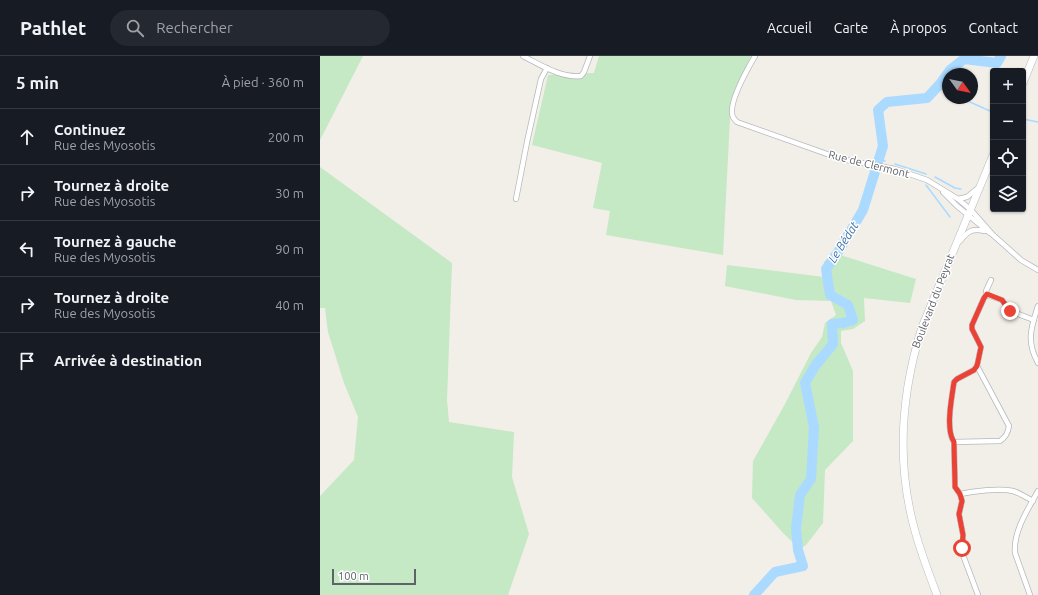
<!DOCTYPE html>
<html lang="fr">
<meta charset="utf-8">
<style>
:root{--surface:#171b24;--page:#242831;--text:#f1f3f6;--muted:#9ea1a6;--line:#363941}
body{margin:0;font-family:Ubuntu,sans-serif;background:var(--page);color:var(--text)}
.controls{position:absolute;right:12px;top:12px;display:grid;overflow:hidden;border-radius:4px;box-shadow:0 1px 3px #0004}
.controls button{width:36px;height:36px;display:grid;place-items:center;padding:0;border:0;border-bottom:1px solid var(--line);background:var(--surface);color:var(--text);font:20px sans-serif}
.compass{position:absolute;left:622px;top:12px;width:36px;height:36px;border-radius:50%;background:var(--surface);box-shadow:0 1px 3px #0004;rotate:123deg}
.scale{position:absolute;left:12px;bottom:10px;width:84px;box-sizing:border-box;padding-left:4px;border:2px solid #5f6368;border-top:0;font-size:11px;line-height:14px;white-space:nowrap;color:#5f6368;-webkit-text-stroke:3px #fff;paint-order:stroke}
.stop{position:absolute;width:12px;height:12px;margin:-9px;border:3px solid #ea4335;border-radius:50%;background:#fff}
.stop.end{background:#ea4335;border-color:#fff;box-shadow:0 1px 4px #0008}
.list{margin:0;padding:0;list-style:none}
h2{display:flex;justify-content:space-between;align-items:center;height:52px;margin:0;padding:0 16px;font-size:17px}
h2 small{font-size:13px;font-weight:400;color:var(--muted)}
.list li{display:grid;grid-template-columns:26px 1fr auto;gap:12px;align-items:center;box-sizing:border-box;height:56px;padding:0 16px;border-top:1px solid var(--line)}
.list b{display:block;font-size:15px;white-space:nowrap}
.list p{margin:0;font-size:13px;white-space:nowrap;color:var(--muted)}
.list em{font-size:13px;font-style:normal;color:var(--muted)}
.icon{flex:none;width:22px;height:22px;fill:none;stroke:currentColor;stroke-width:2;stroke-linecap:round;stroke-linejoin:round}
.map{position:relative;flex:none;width:718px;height:539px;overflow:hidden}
header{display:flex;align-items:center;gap:24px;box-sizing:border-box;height:56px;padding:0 20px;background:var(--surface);border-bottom:1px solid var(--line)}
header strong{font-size:19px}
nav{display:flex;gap:22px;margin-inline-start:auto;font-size:14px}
.search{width:280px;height:36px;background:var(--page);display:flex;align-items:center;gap:10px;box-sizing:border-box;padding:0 14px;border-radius:22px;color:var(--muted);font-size:15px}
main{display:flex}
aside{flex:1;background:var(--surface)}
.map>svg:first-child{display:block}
.green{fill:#c5e8c5}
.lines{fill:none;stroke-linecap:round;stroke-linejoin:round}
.stream{stroke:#aadaff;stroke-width:1.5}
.river{stroke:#aadaff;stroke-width:10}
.minor-casing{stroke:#b5b8bc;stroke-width:6}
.secondary-casing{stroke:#b6babf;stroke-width:8}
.minor{stroke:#fff;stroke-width:4.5}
.secondary{stroke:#fff;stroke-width:7}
.route{stroke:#ea4335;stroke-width:5}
.labels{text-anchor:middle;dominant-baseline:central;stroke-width:3;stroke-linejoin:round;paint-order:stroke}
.street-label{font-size:11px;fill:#5f6368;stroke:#fff}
.water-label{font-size:12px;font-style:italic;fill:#4174aa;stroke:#fff}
</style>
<header>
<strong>Pathlet</strong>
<div class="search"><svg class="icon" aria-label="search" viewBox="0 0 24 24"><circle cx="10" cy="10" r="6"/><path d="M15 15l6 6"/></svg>Rechercher</div>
<nav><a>Accueil</a><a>Carte</a><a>À propos</a><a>Contact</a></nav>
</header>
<main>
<aside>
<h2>5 min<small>À pied · 360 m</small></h2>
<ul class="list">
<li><svg class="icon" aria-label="ahead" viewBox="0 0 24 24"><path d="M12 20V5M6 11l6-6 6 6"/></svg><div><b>Continuez</b><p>Rue des Myosotis</p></div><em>200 m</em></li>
<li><svg class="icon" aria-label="right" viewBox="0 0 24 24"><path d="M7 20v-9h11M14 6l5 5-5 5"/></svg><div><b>Tournez à droite</b><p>Rue des Myosotis</p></div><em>30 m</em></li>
<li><svg class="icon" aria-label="left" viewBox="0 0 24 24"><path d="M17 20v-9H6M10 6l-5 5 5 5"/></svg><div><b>Tournez à gauche</b><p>Rue des Myosotis</p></div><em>90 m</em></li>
<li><svg class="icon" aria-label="right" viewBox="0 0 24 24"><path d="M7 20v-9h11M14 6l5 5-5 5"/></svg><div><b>Tournez à droite</b><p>Rue des Myosotis</p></div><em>40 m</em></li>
<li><svg class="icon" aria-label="arrive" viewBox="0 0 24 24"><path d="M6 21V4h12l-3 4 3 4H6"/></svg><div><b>Arrivée à destination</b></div></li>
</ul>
</aside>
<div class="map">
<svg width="718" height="539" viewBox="0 0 718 539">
<rect width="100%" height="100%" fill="#f1efe8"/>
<g class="green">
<path d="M0 0H43L0 84Z"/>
<path d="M279 0H431L416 33 410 62 403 199 286 179 290 155 273 152 282 107 212 89 228 19 274 17Z"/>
<path d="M0 111 132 207 127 344 129 366 194 376 192 421 209 478 188 539H0V440L34 404 38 361 24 327 8 276 5 252H0Z"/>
<path d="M514 197 596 223 590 247 544 242 545 265 533 273 521 275V287L533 315V385L505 414 503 467 486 489 480 493 464 478 432 442 433 405 465 348 491 297 502 281 505 267 516 259 511 245 476 244 405 230 407 209 504 221V206Z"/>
</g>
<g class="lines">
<g class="stream">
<path d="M618 31 628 36"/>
<path d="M641 42 670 55"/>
<path d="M703 63 718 66"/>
<path d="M575 108 606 118"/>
<path d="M559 109 560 104 565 105"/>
<path d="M615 121 635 132 641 133"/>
<path d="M606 129 630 161"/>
</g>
<path class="river" d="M434 539 455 516 483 510 478 494 476 472 480 439 491 423 494 371 485 327 495 310 513 288 512 268 523 267 533 264 528 249 510 239 506 213 518 196 543 154 563 90 558 54 567 46 607 42 620 28 630 14 644 3 677 7 681 0"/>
<defs>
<g id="minor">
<path d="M203 0C221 9 240 22 261 20L264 16 270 0"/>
<path d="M435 0C428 12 407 48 413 61 414 63 416 65 417 66L521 103 575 113 607 124 638 143 651 154 673 179 691 195 701 204 718 214"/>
<path d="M623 136 637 150 670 177"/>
<path d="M196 143 207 86 221 23 227 12"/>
<path d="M638 143 647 141 658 132"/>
<path d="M640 185C648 175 652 172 665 175"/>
<path d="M667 239 666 235 671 224"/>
<path d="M718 250C711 272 706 285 718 307"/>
<path d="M634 386 680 385C686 381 688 377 689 370L657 310"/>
<path d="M640 438C654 435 679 432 693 435 700 437 707 442 713 445"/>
<path d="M658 539 643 499V479L639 458 642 445 640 438 635 431 634 386C625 374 632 341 634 326L637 323 654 314 657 310 661 291 652 273V269L664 242 667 239 682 244 690 255 714 264"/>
<path d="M710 539 695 497C693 476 708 453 718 435"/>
</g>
<g id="secondary">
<path d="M703 27 714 0"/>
<path d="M617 539C609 518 601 497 595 475 576 407 581 338 602 271L673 99"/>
</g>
</defs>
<use href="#minor" class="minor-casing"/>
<use href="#secondary" class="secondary-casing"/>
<use href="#minor" class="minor"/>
<use href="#secondary" class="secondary"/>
</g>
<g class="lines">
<path class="route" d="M642 492 643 479 639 458 642 445 640 438 635 431 634 386C625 373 632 341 634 326L637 323 654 314 657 310 661 291 652 273V269L664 242 667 238 682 244 690 255"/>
</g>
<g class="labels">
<g class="street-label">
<text transform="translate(549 108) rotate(14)">Rue de Clermont</text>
<text transform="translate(613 245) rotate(-69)">Boulevard du Peyrat</text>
</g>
<g class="water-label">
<text transform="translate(523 186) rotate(-58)">Le Bédat</text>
</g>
</g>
</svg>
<div class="controls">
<button>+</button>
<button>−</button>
<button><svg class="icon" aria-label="locate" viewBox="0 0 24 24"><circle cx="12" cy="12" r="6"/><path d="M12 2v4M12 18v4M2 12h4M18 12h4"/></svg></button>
<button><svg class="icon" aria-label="layers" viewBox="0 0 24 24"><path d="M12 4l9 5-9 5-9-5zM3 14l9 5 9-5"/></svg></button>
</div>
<svg class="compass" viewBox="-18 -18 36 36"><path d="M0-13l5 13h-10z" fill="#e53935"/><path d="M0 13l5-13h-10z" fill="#9ea1a6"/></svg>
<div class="scale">100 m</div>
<div class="stop" style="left:642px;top:492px"></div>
<div class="stop end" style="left:690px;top:255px"></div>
</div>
</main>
